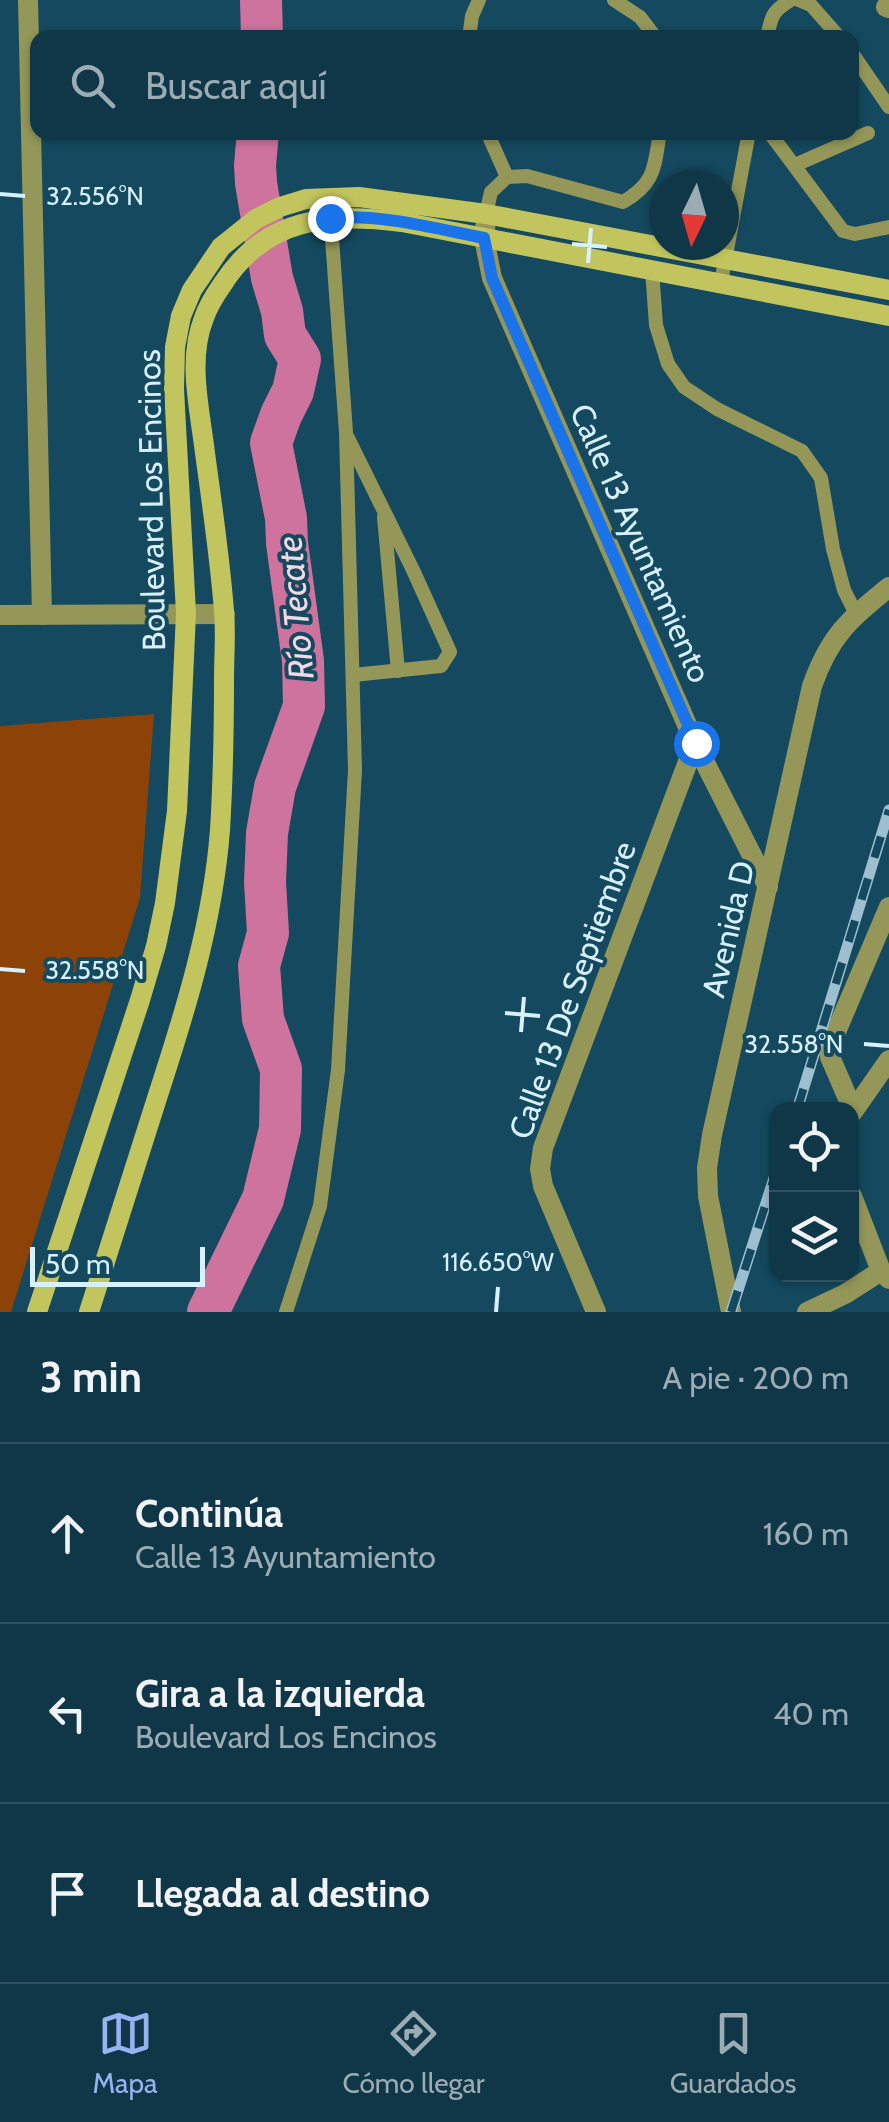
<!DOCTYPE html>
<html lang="es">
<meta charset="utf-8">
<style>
:root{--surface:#103747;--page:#1e4252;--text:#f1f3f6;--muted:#9cacb4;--line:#305160;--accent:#95b2f1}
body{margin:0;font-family:Cabin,sans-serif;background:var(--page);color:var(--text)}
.controls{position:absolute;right:30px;bottom:30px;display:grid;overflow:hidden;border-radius:20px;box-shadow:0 2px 8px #0004}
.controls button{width:90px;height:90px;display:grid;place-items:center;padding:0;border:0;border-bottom:2px solid var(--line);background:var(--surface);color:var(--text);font:50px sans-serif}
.compass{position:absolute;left:649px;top:170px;width:90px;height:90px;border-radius:50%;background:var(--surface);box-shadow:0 2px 8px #0004;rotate:185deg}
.scale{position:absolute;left:30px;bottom:25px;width:175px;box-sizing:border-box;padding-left:10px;border:5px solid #d7f1fe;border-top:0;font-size:28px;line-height:35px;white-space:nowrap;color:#d7f1fe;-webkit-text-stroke:8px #15495f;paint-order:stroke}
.stop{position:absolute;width:30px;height:30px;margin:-22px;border:8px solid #1a73e8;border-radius:50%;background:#fff}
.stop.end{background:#1a73e8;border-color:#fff;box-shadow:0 2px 10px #0008}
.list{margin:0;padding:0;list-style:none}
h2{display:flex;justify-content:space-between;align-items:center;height:130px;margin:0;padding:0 40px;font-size:42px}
h2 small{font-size:32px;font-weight:400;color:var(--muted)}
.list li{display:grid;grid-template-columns:65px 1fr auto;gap:30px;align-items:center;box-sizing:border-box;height:180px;padding:0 40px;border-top:2px solid var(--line)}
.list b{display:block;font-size:38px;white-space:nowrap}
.list p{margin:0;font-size:32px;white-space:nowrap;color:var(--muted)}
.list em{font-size:32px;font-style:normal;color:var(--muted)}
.icon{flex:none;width:55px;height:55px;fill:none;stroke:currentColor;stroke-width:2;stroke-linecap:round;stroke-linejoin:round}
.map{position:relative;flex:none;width:889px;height:1312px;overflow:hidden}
.search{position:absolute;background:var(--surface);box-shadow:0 2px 8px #0004;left:30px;right:30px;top:30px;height:110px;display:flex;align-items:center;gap:25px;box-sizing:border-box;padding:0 35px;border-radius:20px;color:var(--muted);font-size:38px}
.sheet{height:670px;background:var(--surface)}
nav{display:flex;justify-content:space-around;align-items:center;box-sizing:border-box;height:140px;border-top:2px solid var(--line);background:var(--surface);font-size:28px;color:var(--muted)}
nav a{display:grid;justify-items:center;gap:5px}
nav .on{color:var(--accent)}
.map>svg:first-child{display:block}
.green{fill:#8d4207}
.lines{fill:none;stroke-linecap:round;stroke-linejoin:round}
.river{stroke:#ce729e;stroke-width:42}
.service{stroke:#949758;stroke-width:14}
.minor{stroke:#949758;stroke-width:20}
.tertiary{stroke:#949758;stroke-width:20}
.secondary{stroke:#c2c55d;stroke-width:20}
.rail-casing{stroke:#9dbfcf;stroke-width:11}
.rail{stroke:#15495f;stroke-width:8;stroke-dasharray:22;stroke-linecap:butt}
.route{stroke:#1a73e8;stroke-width:12}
.ticks{fill:none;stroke:#d7f1fe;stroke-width:4}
.labels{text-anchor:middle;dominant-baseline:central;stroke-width:8;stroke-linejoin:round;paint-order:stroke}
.street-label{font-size:32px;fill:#d7f1fe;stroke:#15495f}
.water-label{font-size:35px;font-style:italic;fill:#f2d8e3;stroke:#15495f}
.ticks-label{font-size:25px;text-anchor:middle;fill:#d7f1fe;stroke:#15495f;stroke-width:8;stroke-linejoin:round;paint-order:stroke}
</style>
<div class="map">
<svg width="889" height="1312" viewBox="0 0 889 1312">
<rect width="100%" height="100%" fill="#15495f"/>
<path class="green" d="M154 714 140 898 11 1312H0V726Z"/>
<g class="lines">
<g class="river">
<path d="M261 0 262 38"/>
<path d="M208 1312 263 1199 280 1129 281 1069 263 1019 259 966 268 933 265 882 267 833 275 787 304 706 303 661 287 543 286 518 271 443 281 415 293 391 300 359 285 335 282 311 272 278 256 183 255 165 258 132"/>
</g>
<g class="service">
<path d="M614 0 640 17 656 38"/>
<path d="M799 0 811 5 840 38"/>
<path d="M469 38 472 16 479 0"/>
<path d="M767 38C771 17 772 11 791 0"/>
<path d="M852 53 889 107"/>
<path d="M487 132 507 177"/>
<path d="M769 132 843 231 855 234 889 227"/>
<path d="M795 165 868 133"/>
<path d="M486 214 491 192 507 177 527 176 623 202C656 183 654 167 660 132"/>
<path d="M652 270 656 325 668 364 684 387 717 409 802 451 821 478 833 549 844 590 856 614"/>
<path d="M721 282 749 132"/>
<path d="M348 438 413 570 450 652 441 666 353 675"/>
<path d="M384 517 398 671"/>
<path d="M286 1312 320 1206 338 1070 355 770 346 432 329 197"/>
</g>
<g class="minor">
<path d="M28 0 42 615"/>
<path d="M886 7 889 8"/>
<path d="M486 221 484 238 492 278 695 743 768 887"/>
<path d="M0 615 225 614"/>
<path d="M853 1110 830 1057V1046L889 907"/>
<path d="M852 1113 889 1060"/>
<path d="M852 1196 881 1271 889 1279"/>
<path d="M596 1312 543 1186 540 1169 543 1148 695 743"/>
<path d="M807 1312 845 1294 881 1271"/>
</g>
<path class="tertiary" d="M731 1312 708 1196 707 1168 712 1135 812 686C830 635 849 620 889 587"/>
<g class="secondary">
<path d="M37 1312 140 1000 156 946 165 903 177 811 186 613 174 389 175 347 181 316 192 290 221 247 256 219 280 207 306 199 359 197 486 214 889 290"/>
<path d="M89 1312C112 1240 135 1168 158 1095 186 1009 213 922 220 830 223 780 224 729 224 679 224 656 226 633 224 611 220 558 212 505 205 453 200 410 187 360 204 318 208 306 215 295 222 285 266 216 329 213 402 222L889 316"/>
</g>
<defs>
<g id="rail">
<path d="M797 1110 889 810"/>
<path d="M731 1312 776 1172"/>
</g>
</defs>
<use href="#rail" class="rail-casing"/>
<use href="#rail" class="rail"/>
</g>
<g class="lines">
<path class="route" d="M330 218C382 214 433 228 484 238L492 278 696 743"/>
</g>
<path class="ticks" d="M0 194 25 196M572 244 607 247M588 263 591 228M0 969 25 971M505 1013 540 1016M521 1032 524 997M864 1044 889 1046M496 1312 498 1287"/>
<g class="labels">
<g class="street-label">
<text transform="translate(151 500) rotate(-91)">Boulevard Los Encinos</text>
<text transform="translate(641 543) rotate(66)">Calle 13 Ayuntamiento</text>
<text transform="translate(728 929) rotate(-77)">Avenida D</text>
<text transform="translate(572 990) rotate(-70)">Calle 13 De Septiembre</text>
</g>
<g class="water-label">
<text transform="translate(295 608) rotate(-95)">Río Tecate</text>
</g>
</g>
<g class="ticks-label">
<text x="95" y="205">32.556°N</text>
<text x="95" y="979">32.558°N</text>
<text x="794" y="1053">32.558°N</text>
<text x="498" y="1271">116.650°W</text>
</g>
</svg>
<div class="controls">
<button><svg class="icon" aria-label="locate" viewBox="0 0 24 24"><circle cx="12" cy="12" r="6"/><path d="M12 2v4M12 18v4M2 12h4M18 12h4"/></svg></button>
<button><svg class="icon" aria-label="layers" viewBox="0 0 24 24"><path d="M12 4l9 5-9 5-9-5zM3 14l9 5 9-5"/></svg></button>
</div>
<svg class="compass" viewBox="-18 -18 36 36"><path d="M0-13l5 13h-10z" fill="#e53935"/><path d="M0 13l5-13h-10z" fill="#9cacb4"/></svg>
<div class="scale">50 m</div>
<div class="stop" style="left:696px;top:743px"></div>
<div class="stop end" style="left:330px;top:218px"></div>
<div class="search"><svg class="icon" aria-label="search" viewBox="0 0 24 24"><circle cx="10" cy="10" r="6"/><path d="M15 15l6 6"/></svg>Buscar aquí</div>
</div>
<section class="sheet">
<h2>3 min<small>A pie · 200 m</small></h2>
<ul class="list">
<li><svg class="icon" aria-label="ahead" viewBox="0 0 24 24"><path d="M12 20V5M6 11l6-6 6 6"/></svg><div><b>Continúa</b><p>Calle 13 Ayuntamiento</p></div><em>160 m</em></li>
<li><svg class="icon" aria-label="left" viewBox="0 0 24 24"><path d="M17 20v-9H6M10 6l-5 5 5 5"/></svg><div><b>Gira a la izquierda</b><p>Boulevard Los Encinos</p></div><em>40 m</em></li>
<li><svg class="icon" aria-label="arrive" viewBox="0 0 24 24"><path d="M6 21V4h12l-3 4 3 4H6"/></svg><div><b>Llegada al destino</b></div></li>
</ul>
</section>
<nav>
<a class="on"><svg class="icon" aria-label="map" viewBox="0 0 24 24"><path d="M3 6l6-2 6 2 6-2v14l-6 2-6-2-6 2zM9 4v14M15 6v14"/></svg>Mapa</a>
<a><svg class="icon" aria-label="directions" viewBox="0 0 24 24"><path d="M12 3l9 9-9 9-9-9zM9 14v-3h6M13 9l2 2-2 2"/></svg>Cómo llegar</a>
<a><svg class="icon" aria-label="saved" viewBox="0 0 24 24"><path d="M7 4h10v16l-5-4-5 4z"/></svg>Guardados</a>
</nav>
